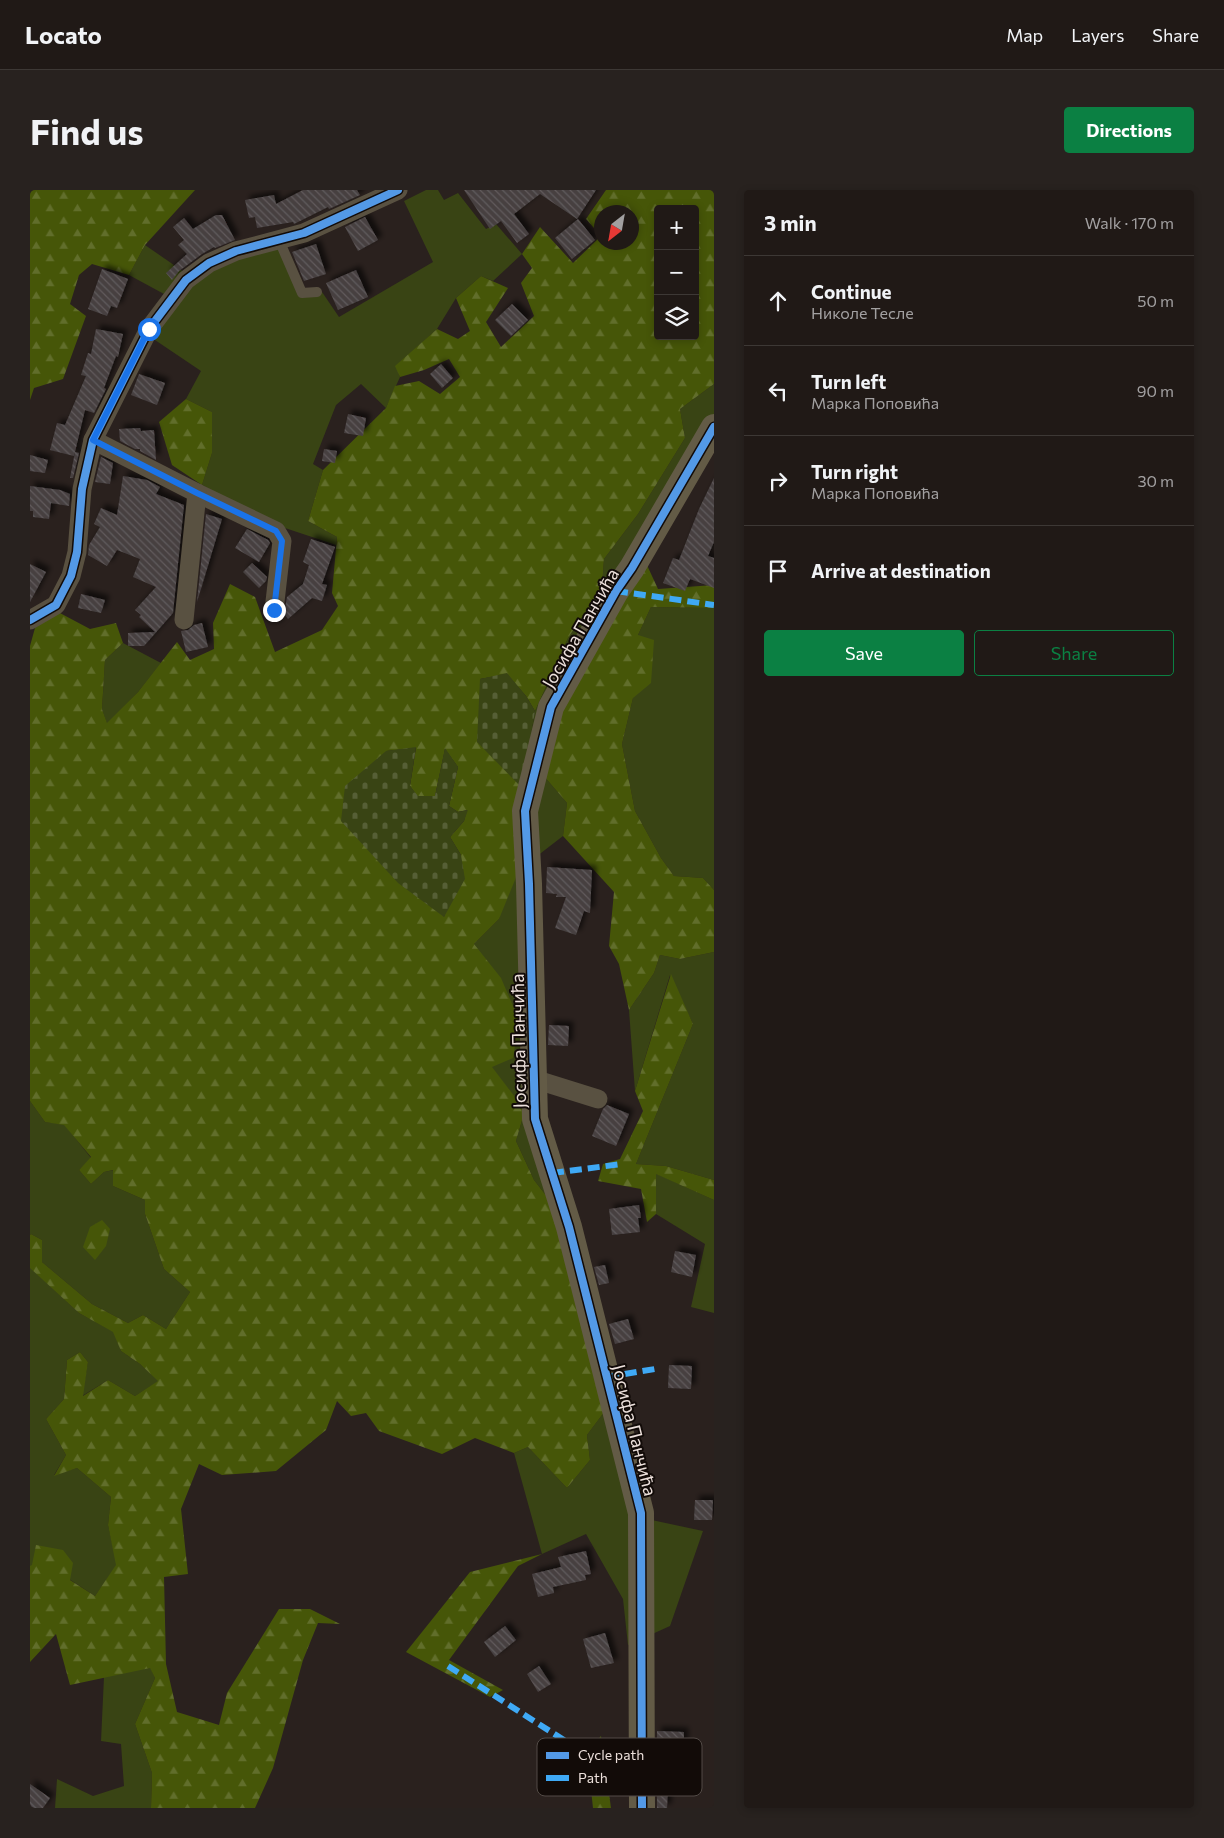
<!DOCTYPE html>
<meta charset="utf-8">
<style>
:root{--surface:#201916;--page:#28221f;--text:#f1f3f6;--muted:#a2a0a1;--line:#3d3835;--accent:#0b8043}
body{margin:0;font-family:Commissioner,sans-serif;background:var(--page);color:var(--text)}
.controls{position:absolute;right:15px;top:15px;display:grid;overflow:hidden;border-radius:5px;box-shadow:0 2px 8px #0003}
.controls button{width:45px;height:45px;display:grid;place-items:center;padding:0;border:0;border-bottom:1px solid var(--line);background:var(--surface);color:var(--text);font:25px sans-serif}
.compass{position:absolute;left:564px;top:15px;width:45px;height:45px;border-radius:50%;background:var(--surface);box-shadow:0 2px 8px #0003;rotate:211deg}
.stop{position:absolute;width:15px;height:15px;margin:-11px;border:4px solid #1a73e8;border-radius:50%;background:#fff}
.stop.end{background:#1a73e8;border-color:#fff;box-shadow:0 1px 5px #0008}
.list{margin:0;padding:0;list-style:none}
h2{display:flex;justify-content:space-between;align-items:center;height:65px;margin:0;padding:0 20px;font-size:21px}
h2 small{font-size:16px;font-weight:400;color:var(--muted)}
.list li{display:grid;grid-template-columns:32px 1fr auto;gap:15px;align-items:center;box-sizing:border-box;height:90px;padding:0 20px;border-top:1px solid var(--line)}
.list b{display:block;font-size:19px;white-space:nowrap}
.list p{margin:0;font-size:16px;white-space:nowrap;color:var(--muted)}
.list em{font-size:16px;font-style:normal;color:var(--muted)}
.actions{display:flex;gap:10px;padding:15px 20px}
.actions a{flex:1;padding:11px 0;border:1px solid var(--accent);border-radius:5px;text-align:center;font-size:18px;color:var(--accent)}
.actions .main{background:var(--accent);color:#fff}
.icon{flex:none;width:28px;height:28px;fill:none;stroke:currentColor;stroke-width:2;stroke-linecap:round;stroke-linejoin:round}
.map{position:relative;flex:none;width:684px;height:1618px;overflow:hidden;border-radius:5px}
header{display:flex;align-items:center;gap:30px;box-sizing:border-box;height:70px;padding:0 25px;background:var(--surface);border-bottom:1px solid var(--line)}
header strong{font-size:24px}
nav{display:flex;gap:28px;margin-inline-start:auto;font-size:18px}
.intro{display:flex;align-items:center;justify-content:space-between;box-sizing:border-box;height:120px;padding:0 30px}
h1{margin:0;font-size:35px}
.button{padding:12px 22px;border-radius:5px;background:var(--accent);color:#fff;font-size:18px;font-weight:700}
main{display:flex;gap:30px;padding:0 30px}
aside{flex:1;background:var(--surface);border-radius:5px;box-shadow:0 2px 8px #0003}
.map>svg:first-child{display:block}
.grass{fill:#394414}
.forest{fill:url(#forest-firs);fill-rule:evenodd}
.cemetery{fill:url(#cemetery-stones)}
.building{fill:url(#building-back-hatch);filter:url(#shadow)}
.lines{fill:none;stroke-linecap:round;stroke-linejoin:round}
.lane{stroke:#595141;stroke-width:10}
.street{stroke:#595141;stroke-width:19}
.secondary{stroke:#635b46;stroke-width:26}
.quiet{stroke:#3fa9f5;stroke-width:6;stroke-dasharray:12 6;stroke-linecap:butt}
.cycleway-casing{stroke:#120b08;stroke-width:11}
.cycleway{stroke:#5399e6;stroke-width:8}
.route{stroke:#1a73e8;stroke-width:6}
.labels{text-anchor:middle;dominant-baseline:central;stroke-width:4;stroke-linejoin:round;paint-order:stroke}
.street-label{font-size:18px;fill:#ece0db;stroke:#120b08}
.key{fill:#120b08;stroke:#534b47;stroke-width:1}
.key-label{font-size:14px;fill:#ece0db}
</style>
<header>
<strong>Locato</strong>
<nav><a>Map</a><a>Layers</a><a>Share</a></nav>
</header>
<div class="intro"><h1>Find us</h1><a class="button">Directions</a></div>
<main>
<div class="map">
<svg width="684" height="1618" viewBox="0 0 684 1618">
<defs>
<pattern id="forest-firs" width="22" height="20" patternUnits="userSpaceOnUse" patternTransform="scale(1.25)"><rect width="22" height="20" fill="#465608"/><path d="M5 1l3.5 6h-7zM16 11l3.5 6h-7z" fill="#616e2b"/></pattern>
<pattern id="cemetery-stones" width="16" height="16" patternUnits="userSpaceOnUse" patternTransform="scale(1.25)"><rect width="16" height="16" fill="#394414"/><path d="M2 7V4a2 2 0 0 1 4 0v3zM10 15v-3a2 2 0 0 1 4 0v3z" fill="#565f36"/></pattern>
<pattern id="building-back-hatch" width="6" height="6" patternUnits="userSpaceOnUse" patternTransform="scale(1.25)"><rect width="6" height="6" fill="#464041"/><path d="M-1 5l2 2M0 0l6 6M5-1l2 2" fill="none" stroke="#615b5c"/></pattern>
<filter id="shadow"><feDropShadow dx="4.5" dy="-4.5" stdDeviation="2.5" flood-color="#0009"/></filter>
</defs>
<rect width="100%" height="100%" fill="#2a211e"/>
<g class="grass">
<path d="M396 0H408L414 10 428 3 456 39 466 34 492 64 463 91 451 86 426 108 407 139 366 176 370 187 356 218 331 194 306 215 283 274 293 280 278 331 307 347 306 355 240 333 172 295 182 263V222L156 209 171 181 122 148 163 90 248 52 272 103 292 102 309 127 403 72 374 11Z"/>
<path d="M115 55 154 82 134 104 99 85Z"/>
<path d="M684 194V237L513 585 537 613 533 646 489 680V830L495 920 521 1012 504 990 486 951 495 920 461 877 444 754 469 729 505 521 538 448 572 397 574 369 608 324 655 248 650 219Z"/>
<path d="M621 417 684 418V700L673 688 644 686 631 668 605 621 592 554 603 508 608 445Z"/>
<path d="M93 453 131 473 108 502 77 534 72 519 75 470Z"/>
<path d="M684 762V990L636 976 606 974 663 834 640 785 605 901 599 820 624 783 630 765 650 769Z"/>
<path d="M0 911 15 932 34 934 61 968 49 980 61 994 74 982 84 980 83 996 115 1010V1024L134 1079 160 1102 136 1139 113 1125 98 1133 62 1114 12 1072V1050L1 1044 0 1045Z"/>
<path d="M625 983 684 1010V1123L661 1117 675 1054 626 1024Z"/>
<path d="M0 1077 49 1123 84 1142 91 1161 110 1174 129 1191 105 1206 78 1190 52 1206 58 1172 50 1162 37 1170 34 1209 16 1229 36 1265 24 1285 47 1278 81 1307 78 1335 87 1375 65 1406 39 1389 0 1376Z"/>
<path d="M578 1217 603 1326 673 1341 640 1436 598 1455 593 1409 556 1344 512 1364 484 1263 498 1257 537 1298 560 1270 557 1245Z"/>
<path d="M120 1477 125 1488 105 1534 122 1583 121 1618H25L27 1589 63 1606 94 1596 91 1554 71 1551 74 1487Z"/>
</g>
<g class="forest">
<path d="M0 0H165L115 55 99 85 62 74 49 85 40 114 56 126 33 189 4 198 0 210Z"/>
<path d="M576 0H684V194L650 219 655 248 608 324 574 369 572 397 538 448 505 521 496 506 477 484 450 489 492 598 489 680 469 729 444 754 471 788 489 830 483 868 462 877 495 920 486 951 504 990 521 1012 578 1217 557 1245 560 1270 537 1298 498 1257 484 1263 445 1248 412 1264 349 1241 336 1223 321 1226 307 1211 296 1240 246 1281 192 1285 169 1274 151 1319 158 1384 134 1387 136 1474 147 1522 189 1535 197 1503 249 1419H280L310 1434 288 1433 273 1470 243 1578 225 1618H121L122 1583 105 1534 125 1488 120 1478 40 1495 26 1444 0 1472V1376L2 1375 6 1355 33 1360 43 1373 40 1390 65 1406 86 1375 78 1335 81 1307 47 1278 24 1286 36 1265 16 1229 34 1209 37 1170 50 1162 58 1172 53 1206 78 1190 105 1206 128 1191 110 1174 91 1161 83 1142 49 1123 0 1078V1045L1 1044 12 1050V1072L62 1114 98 1133 113 1125 136 1139 160 1102 134 1079 115 1024V1010L83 996V980L74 982 61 994 49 980 61 967 34 935 15 932 0 911V456L5 438 28 422 60 439 86 433 93 453 75 470 72 519 77 533 108 502 147 452 160 470 184 459 183 433 200 394 225 407 245 462 292 440 308 416 302 403 307 347 278 331 293 280 356 218 365 196 389 191 410 204 430 187 419 169 394 180 370 187 365 176 407 139 428 149 440 141 426 108 451 86 478 98 456 132 471 157 504 126 491 93 502 78 492 64 510 37 543 73 571 46 572 52H602V22H572L571 46 556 29ZM628 19H665V146H628ZM386 558 380 596 388 607 405 606 415 559 428 577 419 616 428 622 437 620 434 631 420 647 431 665 414 727 356 561Z"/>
<path d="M156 209 182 222V263L172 295 142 275 129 232Z"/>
<path d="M616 373 628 399 684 395V418L621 417 608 445 624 450 621 493 603 508 592 554 605 621 631 668 644 686 673 688 684 700V762L650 769 630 765 624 783 599 820 589 774 579 756 584 702 533 646 537 613 513 585 529 521Z"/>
<path d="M641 784 663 834 606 974 636 976 684 990V1010L626 984V1024L617 1032 611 999 568 991 573 974 590 969 613 921 605 901Z"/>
<path d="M72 1030 80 1039 76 1056 65 1070 53 1057 60 1037Z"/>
<path d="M512 1364 488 1376 419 1470 473 1500 460 1507 376 1462 440 1382Z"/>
<path d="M571 1546 581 1618H563L557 1562Z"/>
</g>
<g class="cemetery">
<path d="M477 483 496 506 505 521 492 598 447 552 450 489Z"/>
<path d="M386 557 380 596 388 606H405L415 558 428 577 419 616 428 622 438 620 434 631 420 647 431 665 435 689 414 727 368 693 311 631 315 596 356 561Z"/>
</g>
<g class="building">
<path d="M273 0H327L330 5 299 19 298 17 264 34 263 32 227 38 225 27 219 28 215 10 244 5 246 14Z"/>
<path d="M434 0H566L547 29 510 4 484 24 499 44 487 53 471 31 460 39Z"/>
<path d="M186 25H192L205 50 185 58 184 57 172 64 149 81 142 90 136 83 157 64 148 55 154 50 143 37 154 28 163 39Z"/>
<path d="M335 27 348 50 328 61 315 37Z"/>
<path d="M548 29 565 50 542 69 525 48Z"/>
<path d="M286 54 296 84 274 91 262 62Z"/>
<path d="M72 79 98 89 87 118 81 116 77 126 58 119Z"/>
<path d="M326 80 338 107 308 120 296 93Z"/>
<path d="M482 114 498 130 481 146 465 130Z"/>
<path d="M66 139 93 144 88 167 86 166 74 198 76 199 64 223 55 220 44 266 20 260 27 233 35 235 56 186 51 185 58 163 61 164Z"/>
<path d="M411 174 423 188 412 198 400 184Z"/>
<path d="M109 184 135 193 127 215 101 205Z"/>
<path d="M318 224 336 228 333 246 314 243Z"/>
<path d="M110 238 111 241 124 240 126 270 110 261V259H105L90 251 89 239Z"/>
<path d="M294 259 307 261 305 273 292 271Z"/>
<path d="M45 262 49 263 43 288H40Z"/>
<path d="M0 265 18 270 15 283 0 281Z"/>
<path d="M71 267 83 273 80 294 65 292Z"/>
<path d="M93 286 117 290 130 297 126 304 154 315 143 423 114 456H98V443L125 442 109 427 111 425 105 420 126 397 103 387 110 369 87 360 77 376 58 365 59 355 70 337 64 334 71 318 87 325Z"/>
<path d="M684 288V352L678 366 684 368V398L660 389 655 401 633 393 643 368 649 370 669 319Z"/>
<path d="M0 296 30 300 40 304 39 316 21 313 19 329 3 327V321H0Z"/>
<path d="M176 324 192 329 167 412Z"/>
<path d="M217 339 238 350 240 353 229 372 205 358Z"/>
<path d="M281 349 305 357 292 394 297 395 292 411 282 408 258 429 254 424 257 407 273 394 279 375 273 372Z"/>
<path d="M222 373 237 387 236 391 229 398 213 382Z"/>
<path d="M0 374 16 382 0 412Z"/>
<path d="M51 404 75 410 71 423 48 418Z"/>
<path d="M172 433 178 457 156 462 151 441 158 440 164 435Z"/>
<path d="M517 677 562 680 560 723 554 721 546 745 525 738 536 707H526L527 704 516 703Z"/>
<path d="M519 835 539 836 538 856 518 855Z"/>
<path d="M577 915 599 924 586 956 562 946 573 919Z"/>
<path d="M609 1015 611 1028H608L610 1042 582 1045 579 1019Z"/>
<path d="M645 1061 666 1065 662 1087 641 1082Z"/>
<path d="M575 1075 579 1093 569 1095 564 1077Z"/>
<path d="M598 1129 604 1149 585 1154 579 1134Z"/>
<path d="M639 1175 662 1176 661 1199 638 1198Z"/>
<path d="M665 1310H683L682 1330H664Z"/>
<path d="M556 1361 561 1384 555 1385 556 1390 523 1397 524 1403 508 1407 502 1384 531 1377 528 1367Z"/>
<path d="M475 1436 486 1450 465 1467 454 1452Z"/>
<path d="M575 1443 584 1473 561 1478 553 1449Z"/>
<path d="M509 1476 521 1494 508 1502 497 1484Z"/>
<path d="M627 1541 654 1542 652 1598H638L637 1618H627Z"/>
<path d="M0 1594 20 1608 13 1618H0Z"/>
</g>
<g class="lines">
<path class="lane" d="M249 50 272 103 287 102"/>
<g class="street">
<path d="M63 250 167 303 246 341 252 351 244 420"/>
<path d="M0 430 26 415 41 386 47 362 52 299 63 250 119 139 156 90 179 73 206 61 274 43 368 0"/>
<path d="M154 430 167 303"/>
<path d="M504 889 568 909"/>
</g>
<path class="secondary" d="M612 1618 611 1323 539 1037 505 929 499 694 495 621 521 517 586 401 602 378 684 237"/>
<g class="quiet">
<path d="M586 401 684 415"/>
<path d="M522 983 592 974"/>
<path d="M577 1187 625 1179"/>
<path d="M418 1476 612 1600"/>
</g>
<defs>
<g id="cycleway">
<path d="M0 430 26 415 41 386 47 362 52 299 63 250 119 139 156 90 179 73 206 61 274 43 368 0"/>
<path d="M612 1618 611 1323 539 1037 505 929 499 694 495 621 521 517 586 401 602 378 684 237"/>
</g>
</defs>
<use href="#cycleway" class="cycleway-casing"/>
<use href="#cycleway" class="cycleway"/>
</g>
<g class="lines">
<path class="route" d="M119 139 63 250 167 303 246 341 252 351 244 420"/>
</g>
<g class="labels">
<g class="street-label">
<text transform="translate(550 438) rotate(-60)">Јосифа Панчића</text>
<text transform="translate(488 851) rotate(-91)">Јосифа Панчића</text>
<text transform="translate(605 1240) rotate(76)">Јосифа Панчића</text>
</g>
</g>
<rect x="507" y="1548" width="165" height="58" rx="8" class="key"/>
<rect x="516" y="1562" width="23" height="7" fill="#5399e6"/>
<rect x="516" y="1585" width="23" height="6" fill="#3fa9f5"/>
<g class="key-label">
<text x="548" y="1570">Cycle path</text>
<text x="548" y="1593">Path</text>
</g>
</svg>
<div class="controls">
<button>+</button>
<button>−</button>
<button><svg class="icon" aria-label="layers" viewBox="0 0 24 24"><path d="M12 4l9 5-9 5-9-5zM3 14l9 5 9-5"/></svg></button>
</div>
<svg class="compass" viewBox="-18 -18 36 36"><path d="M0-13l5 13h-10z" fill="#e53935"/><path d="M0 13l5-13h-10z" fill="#a2a0a1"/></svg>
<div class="stop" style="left:119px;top:139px"></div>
<div class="stop end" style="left:244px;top:420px"></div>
</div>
<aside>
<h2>3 min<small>Walk · 170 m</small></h2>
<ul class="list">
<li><svg class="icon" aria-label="ahead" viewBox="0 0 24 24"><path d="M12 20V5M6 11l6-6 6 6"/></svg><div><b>Continue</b><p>Николе Тесле</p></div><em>50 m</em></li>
<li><svg class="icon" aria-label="left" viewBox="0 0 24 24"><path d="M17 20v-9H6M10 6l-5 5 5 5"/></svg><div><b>Turn left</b><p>Марка Поповића</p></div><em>90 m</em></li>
<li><svg class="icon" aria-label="right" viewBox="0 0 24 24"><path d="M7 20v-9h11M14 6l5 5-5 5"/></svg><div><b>Turn right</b><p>Марка Поповића</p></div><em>30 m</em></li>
<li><svg class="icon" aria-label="arrive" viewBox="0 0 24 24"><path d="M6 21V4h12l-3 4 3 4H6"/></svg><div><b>Arrive at destination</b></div></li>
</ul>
<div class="actions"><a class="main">Save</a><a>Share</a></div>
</aside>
</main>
